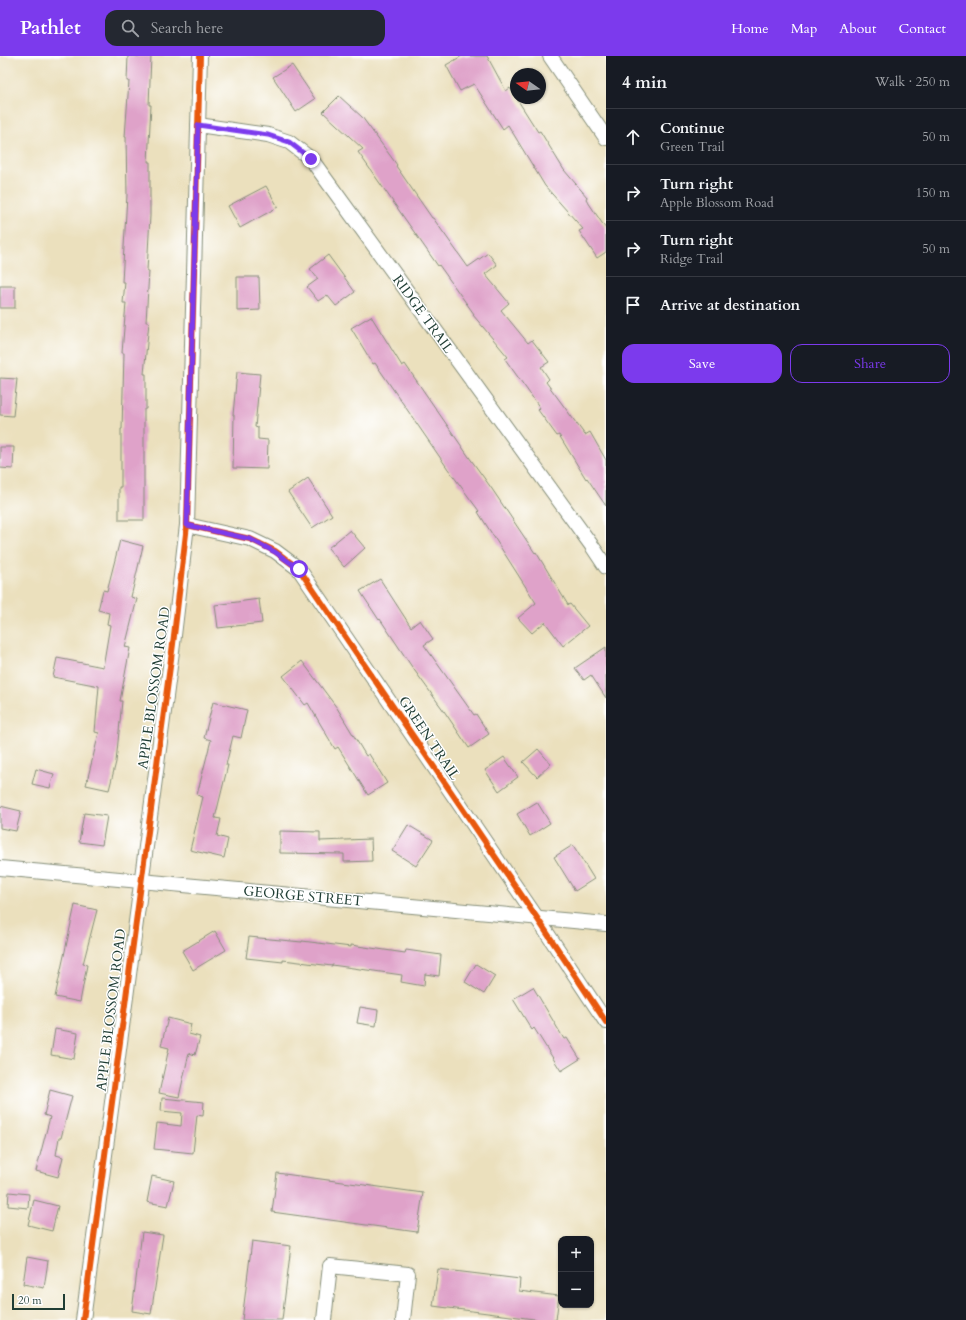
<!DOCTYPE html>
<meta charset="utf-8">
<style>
:root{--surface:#171b24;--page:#242831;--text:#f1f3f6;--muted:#9ea1a6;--line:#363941;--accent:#7c3aed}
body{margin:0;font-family:Cardo,serif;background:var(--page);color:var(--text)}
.controls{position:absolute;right:12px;bottom:12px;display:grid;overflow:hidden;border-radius:8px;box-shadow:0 1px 3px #0004}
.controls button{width:36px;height:36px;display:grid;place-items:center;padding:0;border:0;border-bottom:1px solid var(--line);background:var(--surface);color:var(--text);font:20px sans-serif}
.compass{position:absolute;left:510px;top:12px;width:36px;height:36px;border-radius:50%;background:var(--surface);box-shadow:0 1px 3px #0004;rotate:284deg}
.scale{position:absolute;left:12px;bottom:10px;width:53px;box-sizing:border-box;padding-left:4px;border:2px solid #1f3d34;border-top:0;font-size:11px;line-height:14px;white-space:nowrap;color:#1f3d34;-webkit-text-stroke:3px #fff;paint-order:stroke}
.stop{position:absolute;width:12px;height:12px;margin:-9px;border:3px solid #7c3aed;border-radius:50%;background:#fff}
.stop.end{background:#7c3aed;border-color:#fff;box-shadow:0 1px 4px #0008}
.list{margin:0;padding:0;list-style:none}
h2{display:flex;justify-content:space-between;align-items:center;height:52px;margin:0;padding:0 16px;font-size:17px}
h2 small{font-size:13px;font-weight:400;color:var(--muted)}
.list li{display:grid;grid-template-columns:26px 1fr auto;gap:12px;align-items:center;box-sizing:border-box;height:56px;padding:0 16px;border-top:1px solid var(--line)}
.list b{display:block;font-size:15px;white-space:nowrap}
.list p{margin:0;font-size:13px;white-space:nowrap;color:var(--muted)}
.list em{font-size:13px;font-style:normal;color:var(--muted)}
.actions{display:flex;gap:8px;padding:12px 16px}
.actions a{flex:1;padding:9px 0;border:1px solid var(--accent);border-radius:12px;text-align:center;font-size:14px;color:var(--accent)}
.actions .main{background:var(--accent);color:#fff}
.icon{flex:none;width:22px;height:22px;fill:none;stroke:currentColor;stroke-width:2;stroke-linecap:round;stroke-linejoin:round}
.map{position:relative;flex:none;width:606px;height:1264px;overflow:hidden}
header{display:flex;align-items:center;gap:24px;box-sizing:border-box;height:56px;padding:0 20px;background:var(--accent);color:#fff}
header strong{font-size:19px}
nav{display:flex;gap:22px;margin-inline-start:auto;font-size:14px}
.search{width:280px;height:36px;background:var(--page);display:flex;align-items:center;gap:10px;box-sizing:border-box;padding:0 14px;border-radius:12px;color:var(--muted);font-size:15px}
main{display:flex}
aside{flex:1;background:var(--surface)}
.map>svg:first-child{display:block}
.building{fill:#dfa2c9}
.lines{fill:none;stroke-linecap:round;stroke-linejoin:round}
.minor-casing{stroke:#858e78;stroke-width:16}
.minor{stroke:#fff;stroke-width:14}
.cycleway-casing{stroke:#fff;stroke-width:8}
.cycleway{stroke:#e8590c;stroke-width:6}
.route{stroke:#7c3aed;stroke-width:5}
.labels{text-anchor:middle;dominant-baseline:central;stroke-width:3;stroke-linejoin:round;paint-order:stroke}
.street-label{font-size:14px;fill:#1f3d34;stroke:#fff}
</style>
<header>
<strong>Pathlet</strong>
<div class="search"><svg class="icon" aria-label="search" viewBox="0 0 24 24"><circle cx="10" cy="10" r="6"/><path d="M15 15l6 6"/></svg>Search here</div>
<nav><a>Home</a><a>Map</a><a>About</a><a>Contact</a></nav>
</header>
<main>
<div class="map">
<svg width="606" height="1264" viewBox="0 0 606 1264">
<rect width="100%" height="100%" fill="#fff"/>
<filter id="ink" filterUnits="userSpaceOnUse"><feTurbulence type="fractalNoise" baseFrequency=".025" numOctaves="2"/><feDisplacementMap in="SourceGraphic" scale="8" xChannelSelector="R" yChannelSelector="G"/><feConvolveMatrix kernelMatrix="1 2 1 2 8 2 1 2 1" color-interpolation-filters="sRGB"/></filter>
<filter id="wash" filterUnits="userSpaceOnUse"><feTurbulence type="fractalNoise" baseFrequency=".012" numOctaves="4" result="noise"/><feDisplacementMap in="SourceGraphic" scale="16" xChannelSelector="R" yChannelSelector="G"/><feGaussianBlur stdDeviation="0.9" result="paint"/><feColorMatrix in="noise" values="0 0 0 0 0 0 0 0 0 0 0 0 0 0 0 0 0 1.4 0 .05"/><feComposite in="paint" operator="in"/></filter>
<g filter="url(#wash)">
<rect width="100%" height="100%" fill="#ebe0bd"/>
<g id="blocks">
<g class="building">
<path d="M128 0H151L149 49H151L148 106H150V160L147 215H149L146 266H149L144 318H146V353H144V464H119V431H121V373H122L124 297H122L126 247H123L125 226H122L127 139 126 81H125L129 25H127Z"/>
<path d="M462 0H487L506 35 510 32 538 76 540 75 564 114 587 141 586 143 606 173V196L597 202 579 175 583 173 545 130 508 69 503 73 474 28 460 35 446 9Z"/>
<path d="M292 9 315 43 296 56 273 21Z"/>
<path d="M339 40 362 61 397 109 396 110 432 162H433L468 211 488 197 497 209 485 218 509 247 501 254 528 287 532 284 549 306 541 311 549 323 546 326 585 379 590 376 606 404V450L587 422 586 423 559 379 557 380 538 354 540 352 505 303 508 301 473 259 474 258 439 209 438 210 358 96 363 93 323 56Z"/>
<path d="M266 130 278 151 240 172 228 150Z"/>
<path d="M328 199 355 236 336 250 327 239 318 245 307 231 318 223 310 213Z"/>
<path d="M237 221H259L260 254 237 255Z"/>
<rect x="0" y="230" width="15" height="22"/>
<path d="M371 260 402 310 405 308 469 401 492 433 535 497 536 496 568 549 570 548 588 570 563 590 545 566 532 577 518 562 536 547 478 456 479 455 448 413 375 307 373 308 351 272Z"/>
<path d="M237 316 260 318 255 371 258 372V383L268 384 267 413 233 412 234 359H233Z"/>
<path d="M0 322 17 323 13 360 0 359Z"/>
<path d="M0 391H14L13 413 0 412Z"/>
<path d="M308 422 332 459 312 472 288 436Z"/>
<path d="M350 474 365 492 344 511 328 492Z"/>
<path d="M120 484 143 490 131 541 137 543 125 591 130 592 120 645H122L116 706 109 734 86 729 99 677 95 676 99 630 53 621 57 602 103 611 110 569 107 568 109 557 98 554 103 534 107 535Z"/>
<path d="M380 523 411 571 420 564 433 583 424 589 474 659 476 658 489 678 469 692 444 655 412 611 380 563 379 564 360 535Z"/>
<path d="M259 543 262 567 218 572 215 549Z"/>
<path d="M606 591V642L591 619 584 624 575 612Z"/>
<path d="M302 605 337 652 366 700 369 698 387 727 368 739 338 691 335 693 308 647 305 649 283 620Z"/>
<path d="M213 646 247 654 241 682 233 680 226 709H228L215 762 221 763 217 780 228 783 224 802 190 794 203 741 197 739 211 684 204 682Z"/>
<path d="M538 693 551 708 537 721 523 706Z"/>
<path d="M504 701 518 721 499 735 485 714Z"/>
<path d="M36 713 54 718 50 732 32 728Z"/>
<path d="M537 746 550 767 530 780 517 758Z"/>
<path d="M0 750 21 755 16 775 0 772Z"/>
<path d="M84 757 107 760 102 789 79 786Z"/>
<path d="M408 769 433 784 416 810 392 795Z"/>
<path d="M280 775 320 776V785L371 783 372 805 344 806V798L280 797Z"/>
<path d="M573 789 594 823 575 835 554 801Z"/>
<path d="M75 849 97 854 83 908 87 909 80 946 55 941Z"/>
<path d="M215 875 226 894 193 914 182 895Z"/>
<path d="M249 881 302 886V885L351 891V889L405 897 406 894 441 899 439 920 425 918 424 930 401 926 402 919 332 909V910L283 904V906L246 902Z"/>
<path d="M476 908 495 920 484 938 465 926Z"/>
<path d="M533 931 564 983 567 982 580 1003 561 1015 534 972 532 974 513 943Z"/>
<path d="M360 951 378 954 376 970 357 967Z"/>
<path d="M168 962 191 968 189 978 200 981 195 999 189 997 179 1041 159 1037 169 992 161 990Z"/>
<path d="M55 973 78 977 74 1003 51 999Z"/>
<path d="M50 1034 72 1040 61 1082H59L56 1099 63 1101 58 1121 36 1115 50 1061 44 1059Z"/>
<path d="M162 1042 204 1046 203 1060 197 1059 193 1097 154 1093 157 1067 181 1070 182 1057 161 1055Z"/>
<path d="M277 1117 423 1137 417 1176 272 1156Z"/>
<path d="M152 1120 174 1125 168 1150 147 1146Z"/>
<path d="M9 1136 29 1138 28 1152 8 1150Z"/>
<path d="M34 1144 58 1150 52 1175 28 1169Z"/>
<path d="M142 1176 163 1179 151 1258 132 1255Z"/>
<path d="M252 1185 291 1190 282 1264H242Z"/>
<path d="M27 1201 48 1205 44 1232 23 1228Z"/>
<path d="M438 1213 520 1223 519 1235 559 1240 556 1264H534V1263L433 1250Z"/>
</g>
</g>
</g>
<g filter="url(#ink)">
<use href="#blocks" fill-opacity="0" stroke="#858e78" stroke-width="1"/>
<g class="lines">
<defs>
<g id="minor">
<path d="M550 0 606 82"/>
<path d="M198 69 268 79 289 86 311 103 592 490 606 511"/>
<path d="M187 469 250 483 275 495 299 513 537 862 606 966"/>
<path d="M0 812 606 868"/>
<path d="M83 1264 173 588 187 469 200 0"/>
<path d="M324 1264 330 1210 408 1218 403 1264"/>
</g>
</defs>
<use href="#minor" class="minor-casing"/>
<use href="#minor" class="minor"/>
<defs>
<g id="cycleway">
<path d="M187 469 250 483 275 495 299 513 537 862 606 966"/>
<path d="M83 1264 173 588 187 469 200 0"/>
</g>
</defs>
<use href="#cycleway" class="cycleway-casing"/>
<use href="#cycleway" class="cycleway"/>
</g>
</g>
<g class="lines" filter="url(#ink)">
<path class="route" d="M299 513 275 496 250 483 187 469 198 69 268 79 289 86 311 103"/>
</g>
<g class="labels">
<g class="street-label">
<text transform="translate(423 258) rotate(54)">RIDGE TRAIL</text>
<text transform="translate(154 632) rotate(-82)">APPLE BLOSSOM ROAD</text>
<text transform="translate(429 682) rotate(56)">GREEN TRAIL</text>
<text transform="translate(303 840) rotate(5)">GEORGE STREET</text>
<text transform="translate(111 954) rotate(-83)">APPLE BLOSSOM ROAD</text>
</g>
</g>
</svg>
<div class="controls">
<button>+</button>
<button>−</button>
</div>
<svg class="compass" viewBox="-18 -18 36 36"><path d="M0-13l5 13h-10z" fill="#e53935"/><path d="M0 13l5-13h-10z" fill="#9ea1a6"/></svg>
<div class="scale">20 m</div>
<div class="stop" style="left:299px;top:513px"></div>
<div class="stop end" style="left:311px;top:103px"></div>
</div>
<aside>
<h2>4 min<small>Walk · 250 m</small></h2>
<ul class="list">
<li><svg class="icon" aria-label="ahead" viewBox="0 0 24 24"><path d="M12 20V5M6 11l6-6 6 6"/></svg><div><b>Continue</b><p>Green Trail</p></div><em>50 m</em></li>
<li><svg class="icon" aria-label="right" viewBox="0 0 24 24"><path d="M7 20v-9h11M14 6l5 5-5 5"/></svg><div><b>Turn right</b><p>Apple Blossom Road</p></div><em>150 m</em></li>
<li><svg class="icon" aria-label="right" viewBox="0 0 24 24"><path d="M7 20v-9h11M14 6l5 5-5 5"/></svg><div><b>Turn right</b><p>Ridge Trail</p></div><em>50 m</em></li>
<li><svg class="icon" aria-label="arrive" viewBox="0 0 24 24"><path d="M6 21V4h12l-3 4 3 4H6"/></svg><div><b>Arrive at destination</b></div></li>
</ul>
<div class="actions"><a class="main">Save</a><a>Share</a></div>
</aside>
</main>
